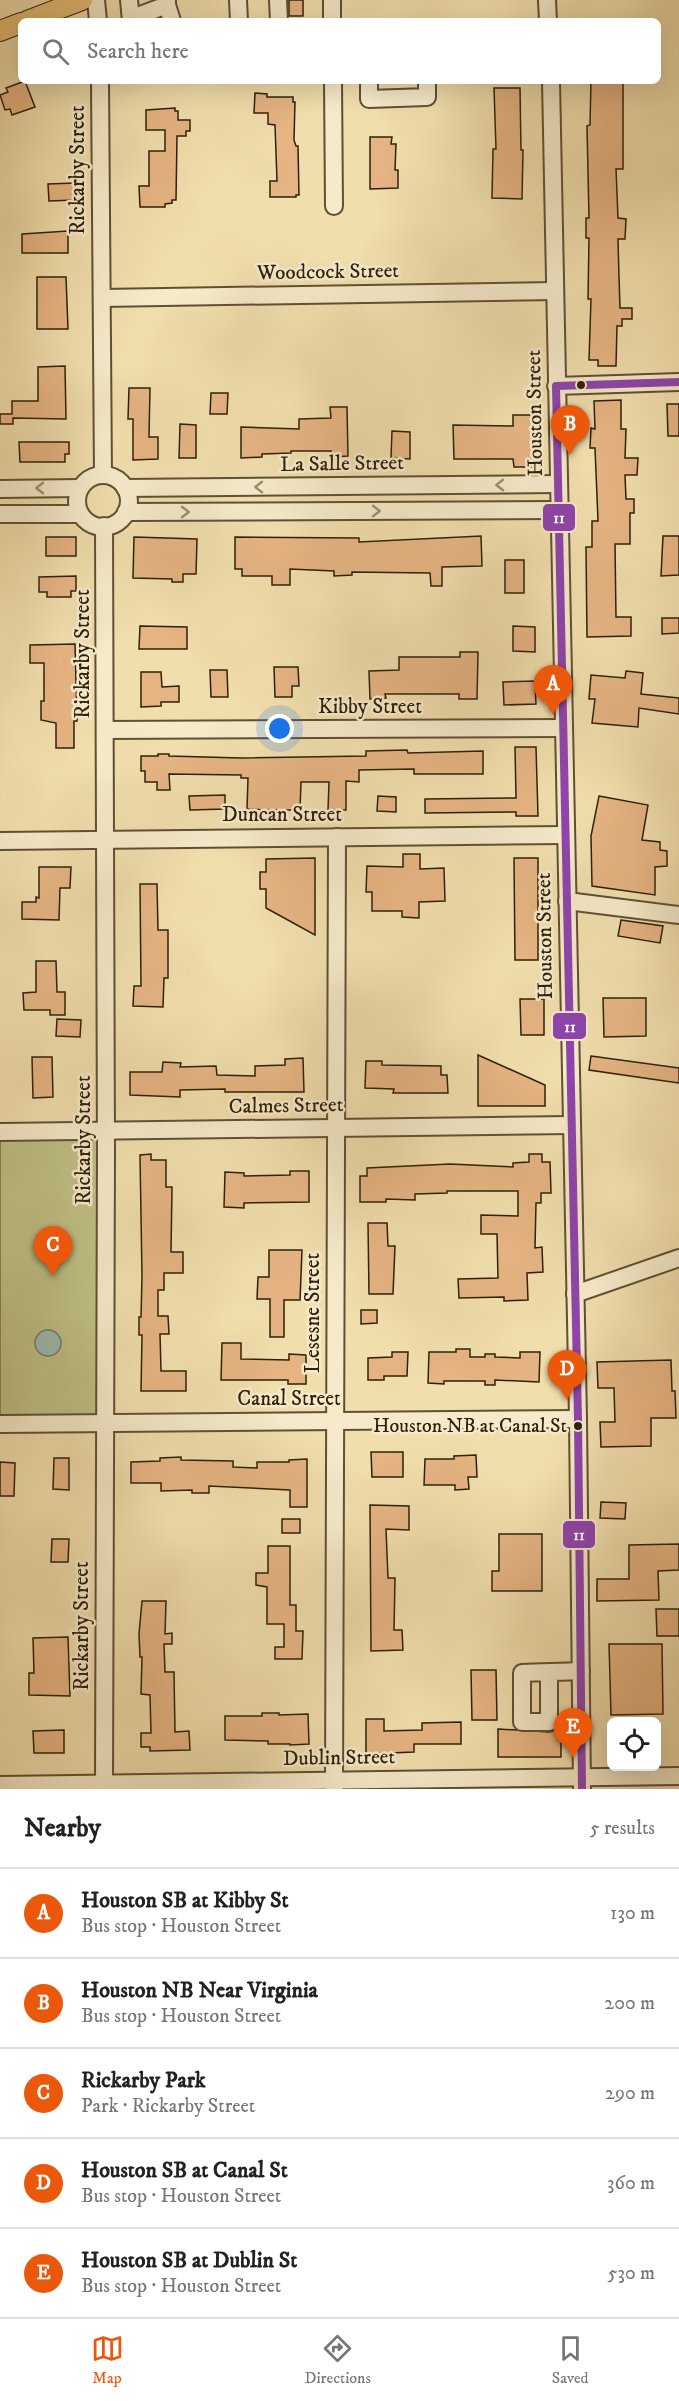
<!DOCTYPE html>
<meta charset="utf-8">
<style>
:root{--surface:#fff;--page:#f6f6f6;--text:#222;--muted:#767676;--line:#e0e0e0;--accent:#ea580c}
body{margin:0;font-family:"IM FELL DW Pica",serif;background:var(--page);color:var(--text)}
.controls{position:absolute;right:18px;bottom:18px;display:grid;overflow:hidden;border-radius:9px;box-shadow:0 6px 24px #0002}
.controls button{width:54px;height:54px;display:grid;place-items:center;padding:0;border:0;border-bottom:2px solid var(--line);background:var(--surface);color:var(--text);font:30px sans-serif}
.you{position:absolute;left:280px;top:729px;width:21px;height:21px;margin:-15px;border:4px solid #fff;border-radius:50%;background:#1a73e8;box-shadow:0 0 0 9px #1a73e833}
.badge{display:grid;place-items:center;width:39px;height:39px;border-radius:50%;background:var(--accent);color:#fff;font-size:20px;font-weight:700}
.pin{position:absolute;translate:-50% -50px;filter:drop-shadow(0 2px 3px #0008)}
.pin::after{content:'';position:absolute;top:32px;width:21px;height:18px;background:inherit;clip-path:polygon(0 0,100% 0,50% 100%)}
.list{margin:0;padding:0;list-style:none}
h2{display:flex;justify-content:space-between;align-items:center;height:78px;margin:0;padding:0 24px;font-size:26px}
h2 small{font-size:20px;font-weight:400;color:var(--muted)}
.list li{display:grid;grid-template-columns:39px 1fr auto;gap:18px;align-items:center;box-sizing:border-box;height:90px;padding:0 24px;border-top:2px solid var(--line)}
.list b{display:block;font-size:22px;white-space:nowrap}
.list p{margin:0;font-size:20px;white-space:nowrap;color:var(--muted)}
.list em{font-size:20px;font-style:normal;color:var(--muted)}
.icon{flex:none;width:33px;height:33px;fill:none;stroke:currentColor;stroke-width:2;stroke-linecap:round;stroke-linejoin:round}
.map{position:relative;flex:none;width:679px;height:1789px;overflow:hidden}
.search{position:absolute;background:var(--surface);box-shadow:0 6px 24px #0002;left:18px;right:18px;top:18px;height:66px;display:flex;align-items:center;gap:15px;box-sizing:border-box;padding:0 21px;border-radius:9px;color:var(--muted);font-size:22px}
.sheet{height:528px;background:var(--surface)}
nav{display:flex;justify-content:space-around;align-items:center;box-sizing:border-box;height:84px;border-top:2px solid var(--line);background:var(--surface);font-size:16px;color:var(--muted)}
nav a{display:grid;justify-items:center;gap:3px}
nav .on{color:var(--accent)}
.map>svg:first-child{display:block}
.green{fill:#bfc086;stroke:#767048;stroke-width:1.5}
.water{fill:#9bbbaf;stroke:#6f7d6d;stroke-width:1.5}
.building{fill:#e6b483;stroke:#2e200a;stroke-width:1.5}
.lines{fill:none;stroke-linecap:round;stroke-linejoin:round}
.minor-casing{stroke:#5f5033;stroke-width:20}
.major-casing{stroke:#2e200a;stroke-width:22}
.minor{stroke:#f6eaca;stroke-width:16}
.major{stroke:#e8bf76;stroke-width:20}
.bus-1-casing{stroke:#f6eaca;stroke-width:12}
.bus-1{stroke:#8e44ad;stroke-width:8}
.oneway{stroke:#9c8f74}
.bus-dot{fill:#2e200a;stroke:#f6eaca;stroke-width:2}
.labels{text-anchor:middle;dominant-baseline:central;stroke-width:5;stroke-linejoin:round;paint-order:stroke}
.bus-label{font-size:20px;fill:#2e200a;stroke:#f6eaca;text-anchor:end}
.street-label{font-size:21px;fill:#2e200a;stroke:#f6eaca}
.line-badge{stroke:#f6eaca;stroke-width:2}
.badge-label{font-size:16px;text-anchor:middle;font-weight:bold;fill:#fff}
</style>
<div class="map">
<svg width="679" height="1789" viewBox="0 0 679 1789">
<rect width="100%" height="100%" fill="#f1dead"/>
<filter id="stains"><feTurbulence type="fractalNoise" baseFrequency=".00333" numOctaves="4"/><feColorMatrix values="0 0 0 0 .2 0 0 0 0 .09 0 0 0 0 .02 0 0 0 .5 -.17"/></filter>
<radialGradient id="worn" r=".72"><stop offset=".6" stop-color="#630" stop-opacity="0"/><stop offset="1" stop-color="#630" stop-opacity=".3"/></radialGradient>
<path class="green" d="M106 1131 105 1423 0 1424V1132Z"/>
<circle class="water" cx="48" cy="1343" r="13"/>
<g class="building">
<rect x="289" y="0" width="14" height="16"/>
<path d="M25 81 35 107 12 115 10 109 5 110 0 95 8 92 6 88Z"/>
<path d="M591 81H623V169H616L618 218 626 219 625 239H618L619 277 620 308H632V319H622V326H617L616 366H598V360H589L591 299H588L589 238H586V218H589L587 126 590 125Z"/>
<path d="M494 88H520L521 150H523L522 199 492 198 493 149H496Z"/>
<path d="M255 93 267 94V97H293V102H295L294 140 296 146H298L299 195H296V197H270V181H277L275 125 268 124V113H254Z"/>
<path d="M175 108V111H178V120H190V131H186V136H177L176 200H172V203L165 204V207H140L139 186H149V151H165V130H146V110Z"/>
<path d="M370 137H392L391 144H396L395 170H398V188L370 189Z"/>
<path d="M75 183V200L49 201 48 184Z"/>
<path d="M68 231V253H22V234Z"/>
<path d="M37 277H66L68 329H37Z"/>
<path d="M65 366 66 419 13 418V424H0V414H12V401H38V367Z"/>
<path d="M129 388H150L149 437H158V459L133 460V419H128Z"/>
<path d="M211 393H228L227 414H210Z"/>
<path d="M621 400V429H626L625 458H638L637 475H625L626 499H634V513H630V544H615L616 617H631V636L587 637 586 547H592V521H598L595 448H590L591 428 595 429 594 401Z"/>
<path d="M667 404H679V436H668Z"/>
<path d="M330 407H347L348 456 331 457V451H291V453L262 454V457L241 458V427L299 429V419L331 418Z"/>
<path d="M513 415H534V467H514L513 459H454L453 425 513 426Z"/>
<path d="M180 424 196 425V458H179Z"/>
<path d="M392 431 410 432V459L391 458Z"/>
<path d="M19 442H69V454H65V462H20Z"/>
<path d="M481 536 482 566 442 567V586H431L430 573 352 572V575L334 576V571L290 569V585H272V576H242V569H235V537L359 538V542Z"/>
<path d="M663 536H679V575L661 576Z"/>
<rect x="46" y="537" width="30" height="19"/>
<path d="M134 537 197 539 196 574H183V582H172V579L133 578Z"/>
<rect x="505" y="560" width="19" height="33"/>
<path d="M76 576V591H71V597H47V592H39V577Z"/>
<path d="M662 618H679V633L662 634Z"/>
<path d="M140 626 187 627V649H139Z"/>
<path d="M513 626 535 627V652L513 651Z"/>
<path d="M75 644 77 721H74V748H56V723L41 720V701H44V663H30V645Z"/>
<path d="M460 652H478L477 699H459V694H385L386 698 370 699 369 671 399 670V657H460Z"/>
<path d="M274 667H298L299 686H292V697H275Z"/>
<path d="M210 670H227L228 697H211Z"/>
<path d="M626 671 643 673 641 694 679 698V714L639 708 638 727 592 723 595 699H589L591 675 625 678Z"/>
<path d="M141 672H161L162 687 179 686V702H161V706L141 707Z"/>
<path d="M535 681 536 704 504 705 503 682Z"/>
<path d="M515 747H536L538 816H516V812L425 813V799L516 798Z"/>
<path d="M407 750 408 753 483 751V774H414V769L359 770V782L346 781V810H328L329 782H301L300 810H266L247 809 248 778H241V775L169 774 170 790H157V782H145V771H141V756H158V754H169V756L241 758 366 756V751Z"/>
<path d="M225 795V809L190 810 189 796Z"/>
<path d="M378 796 396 797V812L377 811Z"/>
<path d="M599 796 648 805 642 840 660 842V850L667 851V866L655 867V895L592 886 591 836Z"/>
<path d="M403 854H420V869L444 868 445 901 419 902V918L402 917V911H372V892H366L367 866 403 867Z"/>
<path d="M315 858V935L266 908V889H260V872H266V859Z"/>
<path d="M514 858H538V960H515Z"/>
<path d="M39 867H71L70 888H60L59 920 22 919V902H36V897L39 898Z"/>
<path d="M140 884H157L158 930H168V978H164L163 1007 133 1006 134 986H141Z"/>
<path d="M621 920 663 926 660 943 618 936Z"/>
<path d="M36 961H56L57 992H65V1015H50V1010H24L23 993 36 992Z"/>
<path d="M603 998H646V1036L604 1037Z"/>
<path d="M520 999H544V1035H521Z"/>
<path d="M57 1019 81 1020 80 1037 56 1036Z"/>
<path d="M478 1055 545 1085V1106H478Z"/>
<path d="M591 1056 679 1068V1083L589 1070Z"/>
<path d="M32 1057H52L53 1097 33 1098Z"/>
<path d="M303 1058 304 1092H225V1089L180 1090V1097L130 1095V1072H162L163 1062 181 1063 180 1067 216 1066 217 1075 255 1076V1066L285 1065V1059Z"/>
<path d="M366 1061H382V1065L441 1066V1075H447L448 1093H393L394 1089 365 1088Z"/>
<path d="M151 1154V1160H166V1187H172L171 1252H183V1273H164V1290H158V1316H168L169 1334H160L161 1371H186V1391H141L142 1335H139V1317H141L142 1276 140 1155Z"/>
<path d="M529 1154H542V1162H550L551 1193H541V1203H536L535 1248 542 1247 543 1272 527 1273 528 1300 504 1301V1297L459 1298 458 1279 498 1278 497 1234H481V1215L518 1216V1191H447V1193L415 1194V1200L386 1199V1202H360V1176H367V1168L450 1164 513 1167V1163L529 1162Z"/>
<path d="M290 1171H309V1202L244 1203V1208L224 1207 225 1172 244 1173V1176L290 1175Z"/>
<path d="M368 1223H387L388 1246H395L393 1294H369Z"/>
<path d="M269 1250H302L300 1300H284V1337H270V1299H257L258 1277H269Z"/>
<path d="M361 1310H377V1323L361 1324Z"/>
<path d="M222 1343H241V1359L289 1360V1354L306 1355V1384H288V1380H221Z"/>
<path d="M456 1349H470V1357H485V1354H495V1357L520 1358V1352H540L539 1382 495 1380V1385H485V1381H444V1384L428 1383 429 1352H456Z"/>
<path d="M392 1352H408L407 1376H384V1380H368V1358L392 1357Z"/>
<path d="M671 1360 672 1391H675L676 1418H651V1446L601 1447 600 1422H615L614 1388H598L597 1362Z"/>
<path d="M371 1452H403V1477H372Z"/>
<path d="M476 1455 477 1477H468L469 1489 455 1490V1485H424L425 1459H454V1456Z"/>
<path d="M181 1457V1460L233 1461V1467L257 1468V1462H289V1460L307 1459V1507H290V1490L209 1486V1493H192V1490L161 1491V1483H131V1462L160 1461V1458Z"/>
<path d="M54 1458H69V1490L53 1489Z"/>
<path d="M0 1462 15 1463 14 1496H0Z"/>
<path d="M601 1502 626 1503 625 1519 600 1518Z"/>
<path d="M370 1505 409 1506V1530L386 1529 388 1578H395L394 1630H402L403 1650 371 1651Z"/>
<rect x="282" y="1519" width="18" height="14"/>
<path d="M499 1534H542V1591H492V1571H499Z"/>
<path d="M52 1539H69L68 1562H51Z"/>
<path d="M679 1544V1570L658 1571 659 1600 597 1601V1579H629V1545Z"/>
<path d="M268 1546H290V1605H296V1631H303L302 1659H275V1647H284V1624H267V1587L256 1585V1573H268Z"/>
<path d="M142 1601H166L165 1634 172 1633V1644H164L165 1672H174L175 1732 189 1731 190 1750 150 1751V1747H141V1733H151L150 1695 141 1694 142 1657H140L139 1634Z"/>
<path d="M656 1609H679V1636H657Z"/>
<path d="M68 1637 70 1696 29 1695V1673H34L33 1638Z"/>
<path d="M609 1644H662L663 1714 611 1715Z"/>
<path d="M471 1670H496L497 1720H472Z"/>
<path d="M262 1713H279V1715L308 1714 309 1744 290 1745V1744H268V1741L225 1740V1716H262Z"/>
<path d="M366 1719H384V1731L422 1730V1723L461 1722V1744H414V1752L366 1754Z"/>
<path d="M498 1729 549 1732 561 1729V1757H498Z"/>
<path d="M64 1730V1753H34L33 1731Z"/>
</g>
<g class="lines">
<defs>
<g id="minor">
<path d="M96 0 98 21"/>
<path d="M129 0 131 21"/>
<path d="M238 0 239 21"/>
<path d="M278 0 279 21"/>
<path d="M332 0V21"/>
<path d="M547 0 548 21"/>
<path d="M167 5 172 21"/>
<path d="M132 18 167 5V0"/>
<path d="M100 81 103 475"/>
<path d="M333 81 334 206"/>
<path d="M369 81V99L427 97V81"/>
<path d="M551 81 578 1419 582 1789"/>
<path d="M102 298 555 291"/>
<path d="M556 386 679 382"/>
<circle cx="103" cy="501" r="26"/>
<path d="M125 488 558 484"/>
<path d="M0 489 80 488"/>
<path d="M126 512 559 510"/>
<path d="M0 514H80"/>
<path d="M105 730 562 728"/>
<path d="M0 841 565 835"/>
<path d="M567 901 679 915"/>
<path d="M0 1132 572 1125"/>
<path d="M575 1294 679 1258"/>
<path d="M0 1424 578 1419"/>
<path d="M549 1672V1722H522V1673C542 1672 561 1672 581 1671"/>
<path d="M0 1785 679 1776"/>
<path d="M104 1789 106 1151 104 526"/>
<path d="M334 1789 337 837"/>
</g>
<g id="major">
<path d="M27 21 82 0"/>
<path d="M0 31 21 23"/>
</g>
</defs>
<use href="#minor" class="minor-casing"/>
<use href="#major" class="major-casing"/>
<use href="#minor" class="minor"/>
<use href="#major" class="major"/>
<defs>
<path id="bus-1" d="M582 1789 578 1419 556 386 679 382"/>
</defs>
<use href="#bus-1" class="bus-1-casing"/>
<use href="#bus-1" class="bus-1"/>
</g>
<defs><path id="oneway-chevron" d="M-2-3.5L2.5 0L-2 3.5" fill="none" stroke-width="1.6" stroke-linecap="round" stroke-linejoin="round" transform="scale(1.5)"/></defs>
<g class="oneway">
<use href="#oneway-chevron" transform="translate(500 485) rotate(179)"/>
<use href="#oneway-chevron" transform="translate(259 487) rotate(180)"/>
<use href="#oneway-chevron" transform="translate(40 488) rotate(180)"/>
<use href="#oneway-chevron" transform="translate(376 511)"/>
<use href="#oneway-chevron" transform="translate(185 512)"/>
</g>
<g class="bus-dot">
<circle cx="581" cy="385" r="5"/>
<circle cx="578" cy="1426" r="5"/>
</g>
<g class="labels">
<g class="bus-label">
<text x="567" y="1426">Houston NB at Canal St</text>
</g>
<g class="street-label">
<text transform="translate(78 170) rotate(-90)">Rickarby Street</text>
<text transform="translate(328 272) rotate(-1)">Woodcock Street</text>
<text transform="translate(535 413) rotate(-91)">Houston Street</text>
<text transform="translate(342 464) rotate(-1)">La Salle Street</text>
<text transform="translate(83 654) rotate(-90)">Rickarby Street</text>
<text x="370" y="707">Kibby Street</text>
<text x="282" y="815">Duncan Street</text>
<text transform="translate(545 936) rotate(-91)">Houston Street</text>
<text transform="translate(286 1106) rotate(-1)">Calmes Street</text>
<text transform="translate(84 1140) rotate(-90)">Rickarby Street</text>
<text transform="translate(313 1313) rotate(-90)">Lesesne Street</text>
<text x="289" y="1399">Canal Street</text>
<text transform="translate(82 1626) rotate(-90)">Rickarby Street</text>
<text transform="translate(339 1758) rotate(-1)">Dublin Street</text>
</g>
</g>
<g class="line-badge">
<rect x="542" y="503" width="34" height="29" rx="6" fill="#8e44ad"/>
<rect x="552" y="1012" width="35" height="28" rx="6" fill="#8e44ad"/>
<rect x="562" y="1520" width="34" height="29" rx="6" fill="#8e44ad"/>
</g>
<g class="badge-label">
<text x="559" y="523">11</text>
<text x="570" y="1032">11</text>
<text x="579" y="1540">11</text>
</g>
<rect width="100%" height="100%" filter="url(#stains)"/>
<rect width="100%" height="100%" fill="url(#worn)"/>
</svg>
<div class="controls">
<button><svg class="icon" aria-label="locate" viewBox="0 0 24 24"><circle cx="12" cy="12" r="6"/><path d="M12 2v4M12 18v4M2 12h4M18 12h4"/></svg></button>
</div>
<div class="you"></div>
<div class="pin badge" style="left:553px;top:715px">A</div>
<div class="pin badge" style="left:570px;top:455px">B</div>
<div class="pin badge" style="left:53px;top:1276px">C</div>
<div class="pin badge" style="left:567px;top:1400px">D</div>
<div class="pin badge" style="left:573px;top:1758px">E</div>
<div class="search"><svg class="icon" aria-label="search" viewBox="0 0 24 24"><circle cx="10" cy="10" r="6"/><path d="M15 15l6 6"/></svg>Search here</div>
</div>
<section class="sheet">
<h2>Nearby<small>5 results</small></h2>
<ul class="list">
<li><span class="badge">A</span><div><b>Houston SB at Kibby St</b><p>Bus stop · Houston Street</p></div><em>130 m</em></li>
<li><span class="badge">B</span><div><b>Houston NB Near Virginia</b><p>Bus stop · Houston Street</p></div><em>200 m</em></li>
<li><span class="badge">C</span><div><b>Rickarby Park</b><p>Park · Rickarby Street</p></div><em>290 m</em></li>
<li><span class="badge">D</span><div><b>Houston SB at Canal St</b><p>Bus stop · Houston Street</p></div><em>360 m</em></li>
<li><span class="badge">E</span><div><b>Houston SB at Dublin St</b><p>Bus stop · Houston Street</p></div><em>530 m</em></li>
</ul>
</section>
<nav>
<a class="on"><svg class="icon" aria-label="map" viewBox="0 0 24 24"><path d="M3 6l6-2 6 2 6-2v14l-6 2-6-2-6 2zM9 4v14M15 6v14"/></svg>Map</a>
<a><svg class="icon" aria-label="directions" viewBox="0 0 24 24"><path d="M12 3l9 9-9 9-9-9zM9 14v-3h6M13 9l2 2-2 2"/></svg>Directions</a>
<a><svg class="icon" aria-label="saved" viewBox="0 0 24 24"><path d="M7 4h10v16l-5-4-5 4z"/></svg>Saved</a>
</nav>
